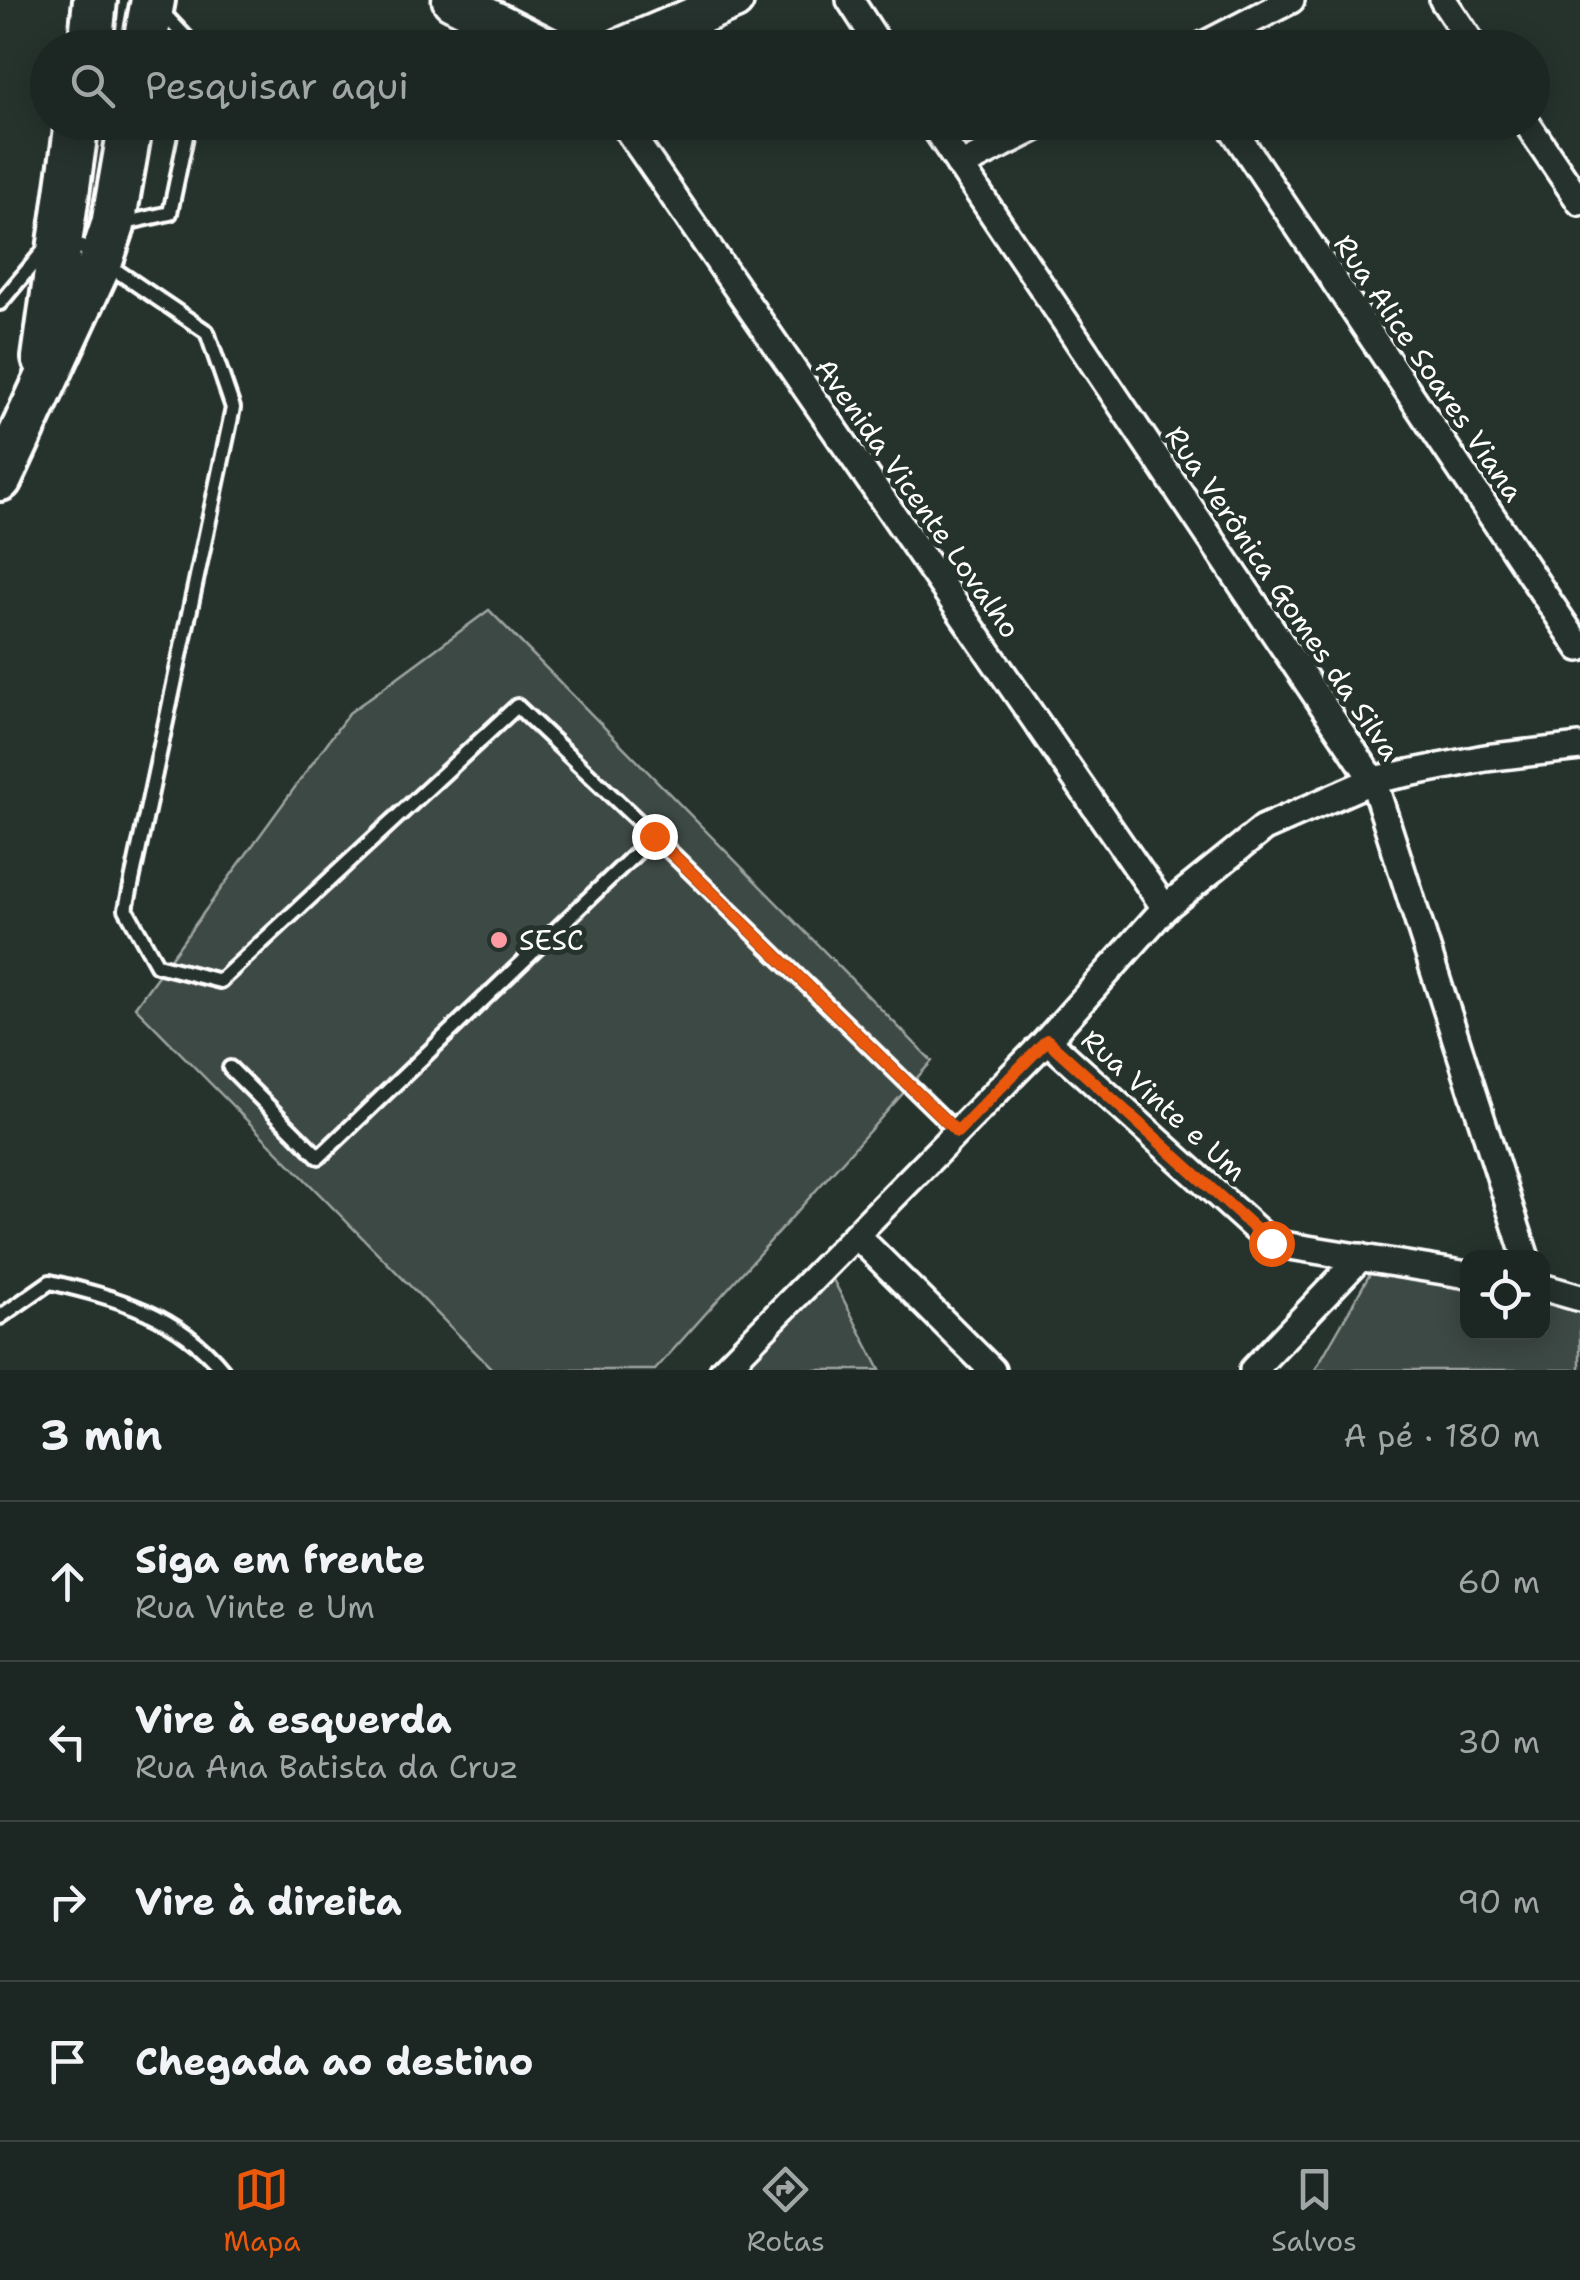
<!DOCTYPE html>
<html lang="pt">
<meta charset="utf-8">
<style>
:root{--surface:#1c2622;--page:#252e2a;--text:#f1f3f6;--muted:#a0a5a5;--line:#3a4340;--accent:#ea580c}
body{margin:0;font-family:"Shantell Sans",sans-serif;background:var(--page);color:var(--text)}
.controls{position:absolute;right:30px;bottom:30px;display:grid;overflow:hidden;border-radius:20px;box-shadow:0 5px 25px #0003}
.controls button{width:90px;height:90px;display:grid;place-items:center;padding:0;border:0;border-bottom:2px solid var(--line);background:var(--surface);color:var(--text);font:50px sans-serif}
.stop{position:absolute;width:30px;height:30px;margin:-22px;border:8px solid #ea580c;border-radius:50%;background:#fff}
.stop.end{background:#ea580c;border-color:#fff;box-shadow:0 2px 10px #0008}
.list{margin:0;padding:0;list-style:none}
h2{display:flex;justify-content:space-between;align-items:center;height:130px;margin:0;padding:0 40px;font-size:42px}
h2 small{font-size:32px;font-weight:400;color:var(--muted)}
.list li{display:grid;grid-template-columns:65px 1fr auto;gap:30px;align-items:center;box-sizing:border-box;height:160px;padding:0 40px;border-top:2px solid var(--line)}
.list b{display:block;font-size:38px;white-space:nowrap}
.list p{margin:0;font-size:32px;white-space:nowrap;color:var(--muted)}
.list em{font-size:32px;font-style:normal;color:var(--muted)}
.icon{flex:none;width:55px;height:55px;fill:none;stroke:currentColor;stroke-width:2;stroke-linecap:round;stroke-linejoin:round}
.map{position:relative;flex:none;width:1580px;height:1370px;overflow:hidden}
.search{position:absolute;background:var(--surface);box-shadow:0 5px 25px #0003;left:30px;right:30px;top:30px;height:110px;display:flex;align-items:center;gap:25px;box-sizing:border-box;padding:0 35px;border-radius:55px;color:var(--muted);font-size:38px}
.sheet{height:770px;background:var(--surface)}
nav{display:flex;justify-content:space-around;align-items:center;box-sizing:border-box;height:140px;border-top:2px solid var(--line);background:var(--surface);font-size:28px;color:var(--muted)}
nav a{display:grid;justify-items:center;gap:5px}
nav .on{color:var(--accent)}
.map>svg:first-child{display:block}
.green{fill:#3e4944;stroke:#9ea4a2;stroke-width:2.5}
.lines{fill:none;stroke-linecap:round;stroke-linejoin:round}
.lane-casing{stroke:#fff;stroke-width:20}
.street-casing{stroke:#fff;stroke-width:32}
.secondary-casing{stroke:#fff;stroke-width:45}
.primary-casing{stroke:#fff;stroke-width:50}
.lane{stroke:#26332d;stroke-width:12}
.street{stroke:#26332d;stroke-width:25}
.secondary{stroke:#26332d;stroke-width:38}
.primary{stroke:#26332d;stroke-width:42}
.route{stroke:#ea580c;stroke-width:12}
.poi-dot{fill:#ff9aa2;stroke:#26332d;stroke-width:4}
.labels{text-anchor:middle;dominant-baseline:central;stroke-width:10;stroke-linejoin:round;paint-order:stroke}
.street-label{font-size:28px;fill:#fff;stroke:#26332d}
.poi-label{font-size:28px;fill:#fff;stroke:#26332d;text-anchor:start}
</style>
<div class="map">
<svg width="1580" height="1370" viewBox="0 0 1580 1370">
<rect width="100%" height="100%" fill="#26332d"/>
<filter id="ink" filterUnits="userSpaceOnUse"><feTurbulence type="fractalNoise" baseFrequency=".01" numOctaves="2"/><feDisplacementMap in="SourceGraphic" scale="20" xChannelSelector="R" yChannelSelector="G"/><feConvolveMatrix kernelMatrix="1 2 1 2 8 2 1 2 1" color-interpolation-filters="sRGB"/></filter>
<g filter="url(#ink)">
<g class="green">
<path d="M489 610 932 1061 655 1370H493L135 1007 349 713Z"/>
<path d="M1378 1260 1467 1275 1468 1332H1542L1543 1287 1580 1298V1370H1315Z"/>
<path d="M826 1266 880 1370H723Z"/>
</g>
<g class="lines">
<defs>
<g id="lane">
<path d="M160 10 196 48"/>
<path d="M121 224 170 213 189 122"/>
<path d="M68 238 207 332 233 408 126 909 157 965 220 981 517 706 654 836 319 1157 230 1068"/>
<path d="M0 303 47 247"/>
<path d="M654 836 957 1132"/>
<path d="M0 1317 50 1282C117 1298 177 1314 223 1370"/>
</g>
<g id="street">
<path d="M850 0 881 48"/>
<path d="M1443 0 1475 48"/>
<path d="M1198 48 1291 0"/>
<path d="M622 122 1165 908"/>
<path d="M931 122 1373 780 1526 1258"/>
<path d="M1228 122 1580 648"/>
<path d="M1526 122 1580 202"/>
<path d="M960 166 1047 122"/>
<path d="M1047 1040 1271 1243 1468 1275"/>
<path d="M856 1235 992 1370"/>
<path d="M1542 1287 1580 1298"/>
<path d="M723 1370 1047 1040 1165 908 1264 828 1373 780 1485 758 1580 747"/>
<path d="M1253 1370 1361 1257"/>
</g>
<g id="secondary">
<path d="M452 0 548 48"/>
<path d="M621 48 734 0"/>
</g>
<g id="primary">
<path d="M90 48 95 0"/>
<path d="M144 48 153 0"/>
<path d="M44 358 77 122"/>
<path d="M0 479 101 261 113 225 131 122"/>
</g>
</defs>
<use href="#lane" class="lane-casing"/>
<use href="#street" class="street-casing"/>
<use href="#secondary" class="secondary-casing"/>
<use href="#primary" class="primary-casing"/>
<use href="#lane" class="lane"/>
<use href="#street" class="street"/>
<use href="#secondary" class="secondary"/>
<use href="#primary" class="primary"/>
</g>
</g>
<g class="lines" filter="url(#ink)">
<path class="route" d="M654 836 957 1132 1047 1040 1271 1243"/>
</g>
<circle class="poi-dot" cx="499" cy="940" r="10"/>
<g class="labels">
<g class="street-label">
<text transform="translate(1429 368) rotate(56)">Rua Alice Soares Viana</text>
<text transform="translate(918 498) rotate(55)">Avenida Vicente Lovalho</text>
<text transform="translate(1283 593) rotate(56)">Rua Verônica Gomes da Silva</text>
<text transform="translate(1164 1105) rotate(42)">Rua Vinte e Um</text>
</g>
<g class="poi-label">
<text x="519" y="940">SESC</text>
</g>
</g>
</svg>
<div class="controls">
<button><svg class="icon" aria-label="locate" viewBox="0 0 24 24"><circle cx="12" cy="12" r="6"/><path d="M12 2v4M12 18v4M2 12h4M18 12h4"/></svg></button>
</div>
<div class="stop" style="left:1271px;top:1243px"></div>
<div class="stop end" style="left:654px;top:836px"></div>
<div class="search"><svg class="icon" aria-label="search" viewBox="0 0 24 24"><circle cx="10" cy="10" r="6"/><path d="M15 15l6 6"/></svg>Pesquisar aqui</div>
</div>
<section class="sheet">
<h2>3 min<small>A pé · 180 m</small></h2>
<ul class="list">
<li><svg class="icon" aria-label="ahead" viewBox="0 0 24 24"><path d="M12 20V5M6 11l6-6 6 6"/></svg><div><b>Siga em frente</b><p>Rua Vinte e Um</p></div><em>60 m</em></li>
<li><svg class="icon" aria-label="left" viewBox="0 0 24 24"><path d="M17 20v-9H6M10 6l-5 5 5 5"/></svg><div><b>Vire à esquerda</b><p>Rua Ana Batista da Cruz</p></div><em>30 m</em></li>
<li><svg class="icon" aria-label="right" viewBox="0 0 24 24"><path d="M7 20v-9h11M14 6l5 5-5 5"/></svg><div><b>Vire à direita</b></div><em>90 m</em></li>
<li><svg class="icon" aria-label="arrive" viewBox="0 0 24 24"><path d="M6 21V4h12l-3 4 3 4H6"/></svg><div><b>Chegada ao destino</b></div></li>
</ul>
</section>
<nav>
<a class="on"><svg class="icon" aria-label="map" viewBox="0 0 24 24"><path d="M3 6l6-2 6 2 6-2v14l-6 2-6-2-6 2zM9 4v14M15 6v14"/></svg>Mapa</a>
<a><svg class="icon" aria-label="directions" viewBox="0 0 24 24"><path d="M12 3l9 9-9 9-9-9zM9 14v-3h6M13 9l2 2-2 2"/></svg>Rotas</a>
<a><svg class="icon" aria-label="saved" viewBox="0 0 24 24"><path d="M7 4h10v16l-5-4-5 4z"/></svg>Salvos</a>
</nav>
